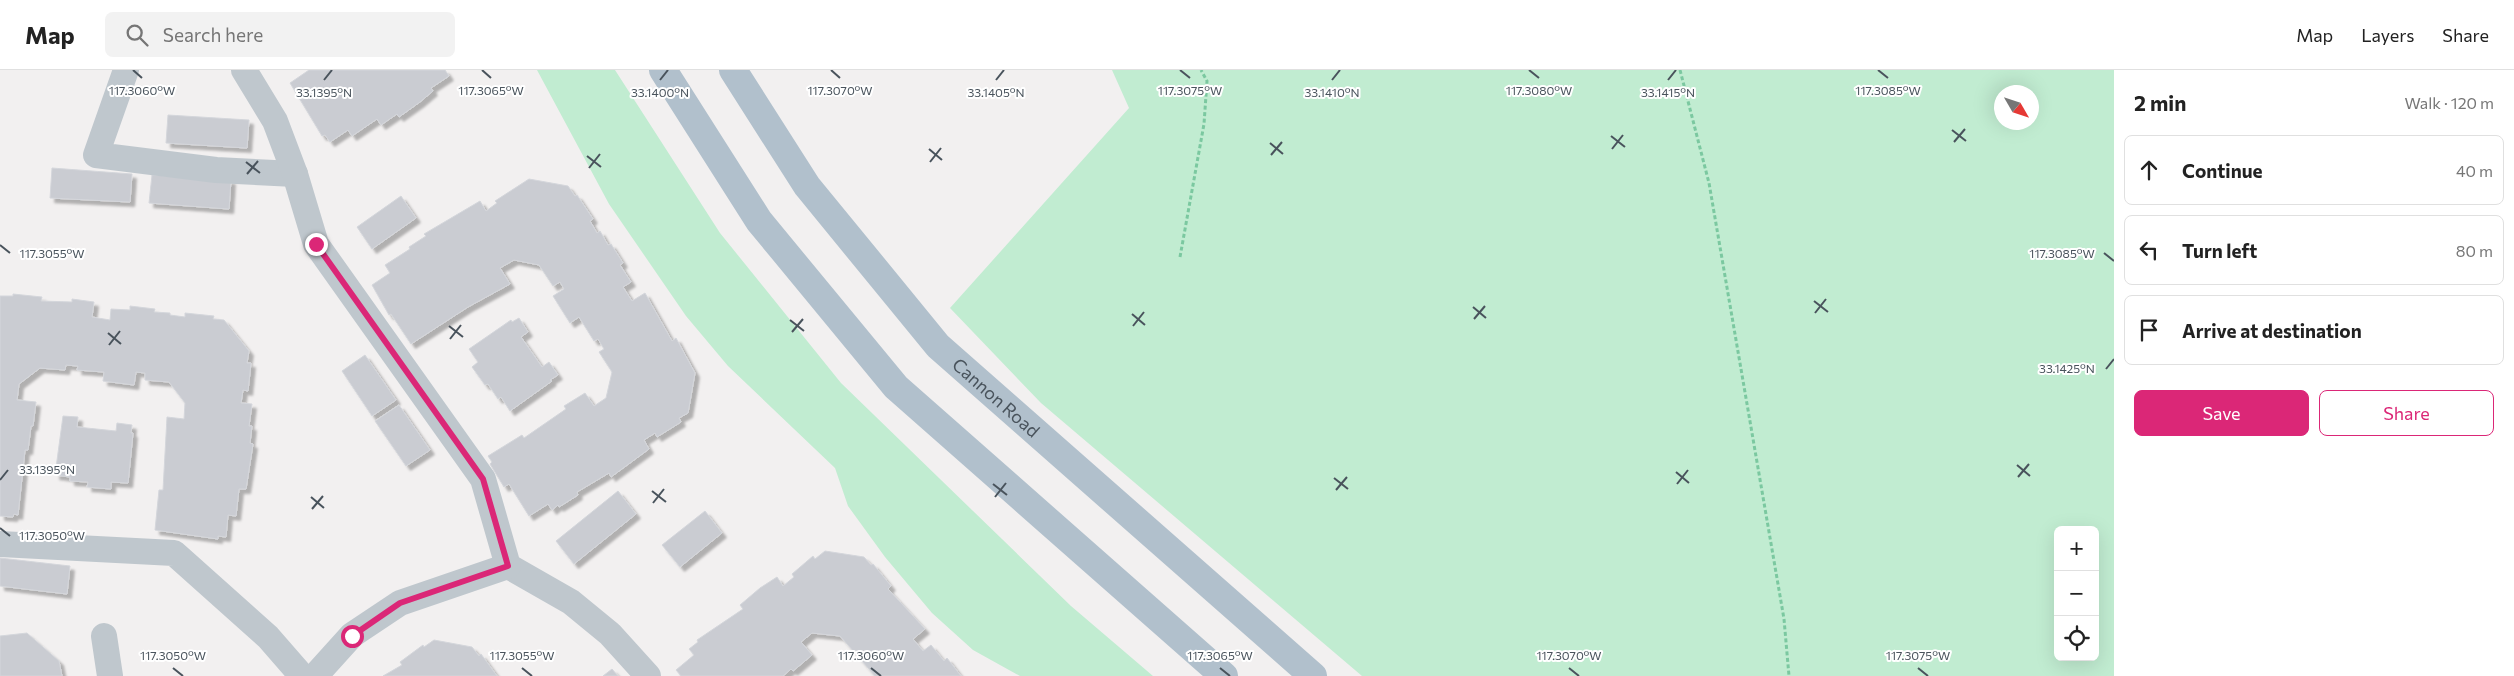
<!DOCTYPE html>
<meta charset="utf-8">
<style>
:root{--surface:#fff;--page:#f2f2f2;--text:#222;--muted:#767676;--line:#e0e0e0;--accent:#db2777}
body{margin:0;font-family:Commissioner,sans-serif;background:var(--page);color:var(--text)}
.controls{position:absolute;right:15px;bottom:15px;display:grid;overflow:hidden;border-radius:8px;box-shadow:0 5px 20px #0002}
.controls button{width:45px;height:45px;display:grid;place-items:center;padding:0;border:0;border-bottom:1px solid var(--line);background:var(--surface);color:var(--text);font:25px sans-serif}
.compass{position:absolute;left:1994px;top:15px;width:45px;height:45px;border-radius:50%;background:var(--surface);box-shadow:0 5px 20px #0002;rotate:129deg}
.stop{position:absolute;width:15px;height:15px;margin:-11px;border:4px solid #db2777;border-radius:50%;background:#fff}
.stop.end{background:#db2777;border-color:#fff;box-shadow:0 1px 5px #0008}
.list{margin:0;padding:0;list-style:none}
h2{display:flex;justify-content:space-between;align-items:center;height:65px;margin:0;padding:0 20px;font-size:21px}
h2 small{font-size:16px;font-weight:400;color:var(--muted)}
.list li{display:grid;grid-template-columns:32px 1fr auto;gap:15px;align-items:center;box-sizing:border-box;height:70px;margin:0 10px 10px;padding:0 10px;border:1px solid var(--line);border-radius:8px}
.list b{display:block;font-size:19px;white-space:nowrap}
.list em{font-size:16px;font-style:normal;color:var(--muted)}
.actions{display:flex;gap:10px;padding:15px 20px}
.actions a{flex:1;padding:11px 0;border:1px solid var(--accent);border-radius:8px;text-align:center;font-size:18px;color:var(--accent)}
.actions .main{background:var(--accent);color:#fff}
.icon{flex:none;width:28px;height:28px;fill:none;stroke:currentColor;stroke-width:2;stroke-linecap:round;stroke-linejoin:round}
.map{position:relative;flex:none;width:2114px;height:606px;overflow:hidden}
header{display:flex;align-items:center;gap:30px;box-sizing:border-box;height:70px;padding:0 25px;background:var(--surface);border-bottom:1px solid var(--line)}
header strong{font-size:24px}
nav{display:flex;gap:28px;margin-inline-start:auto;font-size:18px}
.search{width:350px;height:45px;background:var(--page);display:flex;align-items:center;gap:12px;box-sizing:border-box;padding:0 18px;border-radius:8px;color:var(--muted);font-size:19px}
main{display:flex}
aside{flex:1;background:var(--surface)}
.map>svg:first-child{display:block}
.green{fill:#c1ecd1;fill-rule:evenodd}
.building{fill:#caccd2;stroke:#d4d6db;filter:url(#shadow)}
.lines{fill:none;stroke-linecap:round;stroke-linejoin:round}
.path{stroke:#7bc8a0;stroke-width:3;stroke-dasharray:4 2.5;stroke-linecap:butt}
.street{stroke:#bfc7cd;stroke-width:26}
.primary{stroke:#b1c0cc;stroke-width:28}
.route{stroke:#db2777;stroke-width:6}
.ticks{fill:none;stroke:#49535c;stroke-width:2}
.labels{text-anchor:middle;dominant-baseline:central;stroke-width:4;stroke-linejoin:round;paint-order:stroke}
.street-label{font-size:18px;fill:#49535c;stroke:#fff}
.ticks-label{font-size:12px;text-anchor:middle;fill:#49535c;stroke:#fff;stroke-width:4;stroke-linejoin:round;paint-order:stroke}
</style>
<header>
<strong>Map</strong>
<div class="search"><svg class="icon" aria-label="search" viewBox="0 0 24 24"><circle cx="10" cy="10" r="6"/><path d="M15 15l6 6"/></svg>Search here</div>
<nav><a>Map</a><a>Layers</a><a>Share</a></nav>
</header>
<main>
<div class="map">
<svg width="2114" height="606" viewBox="0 0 2114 606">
<defs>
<filter id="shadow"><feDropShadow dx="4.5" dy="4.5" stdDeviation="1" flood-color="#0004"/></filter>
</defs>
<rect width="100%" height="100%" fill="#f2f0f0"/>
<g class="green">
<path d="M537 0H615L720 163 841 313 1071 536 1153 606H1020L973 580 932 543 885 487 848 436 835 398 728 296 686 246 609 134Z"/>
<path d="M1112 0H2114V606H1362L1041 333 950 238 1129 38ZM2032 22V52H2002V22ZM2058 460H2095V587H2058Z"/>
</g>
<g class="building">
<path d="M309 0H445L449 6 431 18 433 21 420 32 399 47 397 44 381 55 377 49 352 66 348 60 330 72 325 65 322 66 290 13Z"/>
<path d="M168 45 249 50 247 78 166 73Z"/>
<path d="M52 98 132 104 130 132 50 128Z"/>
<path d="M152 105 231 110 229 139 149 133Z"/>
<path d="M529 109 568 116 575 126 577 125 593 149 590 151 597 163 600 161 608 175 611 174 623 193 620 195 631 212 623 217 632 231 645 223 672 271 676 268 695 303 688 343 679 348 681 352 657 367 655 363 644 370 649 379 611 407 609 403 577 422 578 425 559 437 558 435 552 440 548 434 529 446 509 414 504 417 490 394 492 392 488 386 522 365 524 368 566 339 564 336 585 323 594 336 606 328 612 302 599 282 604 279 598 269 594 271 579 247 570 253 553 226 564 219 560 212 553 216 539 195 514 190 500 198 510 214 468 237 411 274 391 244 389 245 372 215 390 203 385 195 410 179 409 177 426 166 424 164 480 131 486 141 497 133 495 131Z"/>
<path d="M401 126 416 148 372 179 357 157Z"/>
<path d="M13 224 42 227 41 231 72 232V229L94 232 92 247 110 250 111 239 130 240V236L155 239 154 242 170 243V245L185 247V243L214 246 213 249 224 250 249 281 247 293H251L248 321 243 320 241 333 252 334 249 356H252L250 373 253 374 246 419H239L236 446 228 445 226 467 218 466V469L155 460 159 420H163L167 347 184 349 185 333 169 312 145 310V303L136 302 134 315 103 311 104 302 77 300 78 296 66 295 65 300 40 298 19 314 17 330 36 332 33 356H31L28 380H25L18 445 14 444 13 447 0 446V226H13Z"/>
<path d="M519 248 528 262 521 267 542 297 549 292 558 305 550 310 552 311 510 341 501 327 498 329 488 314 485 315 472 297 478 292 469 279 511 250 512 252Z"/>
<path d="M365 285 396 330 372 346 342 301Z"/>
<path d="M399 335 430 380 406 396 375 351Z"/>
<path d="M63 346 78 347 77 357 116 361 117 353 132 355 131 363H133L128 413 111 412V419L87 417 88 412 70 411V407L55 405Z"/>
<path d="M618 421 636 444 574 494 556 471Z"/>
<path d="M705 441 722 463 680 497 662 475Z"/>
<path d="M825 481 864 487 871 495 873 494 891 516 888 519 925 559 913 569 923 581 931 575 944 591 947 588 961 606H875L840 566 812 563 801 572 812 585 793 601 791 599 783 606H681L676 600 694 585 689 579 698 572 697 570 743 539 740 535 760 518 777 507 783 516 794 507 792 504 813 486 815 489Z"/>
<path d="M0 488 70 496 67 524 0 516Z"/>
<path d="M27 563 59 591 62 606H0V566Z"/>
<path d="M434 570 472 577 479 586 481 584 497 606H383L402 595 400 592 423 575 424 577Z"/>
<path d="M612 599 618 606H603Z"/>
</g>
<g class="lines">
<g class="path">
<path d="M1680 0 1709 113 1784 549 1789 606"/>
<path d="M1180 187 1204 54 1207 11 1201 0"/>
</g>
<g class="street">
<path d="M126 0 96 85 216 100 295 104"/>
<path d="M244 0 275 51 295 104 316 174 483 409 508 496 571 532 610 564 648 606"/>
<path d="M0 474 174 483 268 567 302 606"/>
<path d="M104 566 110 606"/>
<path d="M315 606 352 565 400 533 508 496"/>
</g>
<g class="primary">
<path d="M663 0 759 151 896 317 1224 606"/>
<path id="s1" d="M733 0 807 116 938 276 1313 606"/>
</g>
</g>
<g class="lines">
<path class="route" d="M316 174 483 409 508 496 400 533 352 566"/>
</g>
<path class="ticks" d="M133 0 142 8M482 0 491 8M831 0 840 8M1180 0 1190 8M1529 0 1539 8M1878 0 1888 8M324 10 332 0M660 10 668 0M996 10 1004 0M1332 10 1340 0M1668 10 1676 0M1952 60 1966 71M1611 66 1625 77M1954 72 1965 59M1270 73 1283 84M929 79 942 90M1612 79 1623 65M1271 85 1282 72M587 86 601 97M246 92 260 103M930 92 941 78M589 98 600 84M247 104 258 91M0 175 10 183M2104 183 2114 191M1814 231 1828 242M1473 237 1486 248M1815 243 1826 229M1132 244 1145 255M1474 249 1485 236M790 250 804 261M449 256 463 267M1133 256 1144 242M792 262 803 249M108 263 121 274M450 269 461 255M109 275 120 261M2106 299 2114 289M2017 395 2030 406M1676 402 1689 413M2018 407 2029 394M1334 408 1348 419M0 410 8 400M993 414 1007 425M1677 414 1688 400M1336 420 1347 407M652 421 666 432M311 427 324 438M995 427 1006 413M653 433 664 419M312 439 323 426M0 458 10 466M173 598 183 606M522 598 532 606M871 598 881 606M1220 598 1230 606M1569 598 1579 606M1918 598 1928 606"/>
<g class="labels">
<g class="street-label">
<text stroke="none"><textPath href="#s1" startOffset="422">Cannon Road</textPath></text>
</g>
</g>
<g class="ticks-label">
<text x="142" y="25">117.3060°W</text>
<text x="491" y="25">117.3065°W</text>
<text x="840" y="25">117.3070°W</text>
<text x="1190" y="25">117.3075°W</text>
<text x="1539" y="25">117.3080°W</text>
<text x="1888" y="25">117.3085°W</text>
<text x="324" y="27">33.1395°N</text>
<text x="660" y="27">33.1400°N</text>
<text x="996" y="27">33.1405°N</text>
<text x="1332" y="27">33.1410°N</text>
<text x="1668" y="27">33.1415°N</text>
<text x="2062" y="188">117.3085°W</text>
<text x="52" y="188">117.3055°W</text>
<text x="2067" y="303">33.1425°N</text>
<text x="47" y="404">33.1395°N</text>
<text x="52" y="470">117.3050°W</text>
<text x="173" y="590">117.3050°W</text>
<text x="522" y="590">117.3055°W</text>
<text x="871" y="590">117.3060°W</text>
<text x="1220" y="590">117.3065°W</text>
<text x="1569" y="590">117.3070°W</text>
<text x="1918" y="590">117.3075°W</text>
</g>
</svg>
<div class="controls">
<button>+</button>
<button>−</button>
<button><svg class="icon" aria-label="locate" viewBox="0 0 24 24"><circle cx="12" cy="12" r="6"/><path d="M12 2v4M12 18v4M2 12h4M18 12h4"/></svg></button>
</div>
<svg class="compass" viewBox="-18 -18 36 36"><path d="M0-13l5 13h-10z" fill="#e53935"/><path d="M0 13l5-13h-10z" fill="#767676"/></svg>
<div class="stop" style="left:352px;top:566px"></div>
<div class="stop end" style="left:316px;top:174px"></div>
</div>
<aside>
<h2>2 min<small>Walk · 120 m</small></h2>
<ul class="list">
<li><svg class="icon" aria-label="ahead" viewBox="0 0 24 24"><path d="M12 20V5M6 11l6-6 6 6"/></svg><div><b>Continue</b></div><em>40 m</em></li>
<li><svg class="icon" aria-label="left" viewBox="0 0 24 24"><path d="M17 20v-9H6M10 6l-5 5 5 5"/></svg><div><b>Turn left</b></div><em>80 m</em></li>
<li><svg class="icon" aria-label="arrive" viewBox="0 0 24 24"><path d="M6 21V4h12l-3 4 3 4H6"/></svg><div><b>Arrive at destination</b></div></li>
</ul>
<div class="actions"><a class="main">Save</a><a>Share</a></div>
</aside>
</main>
